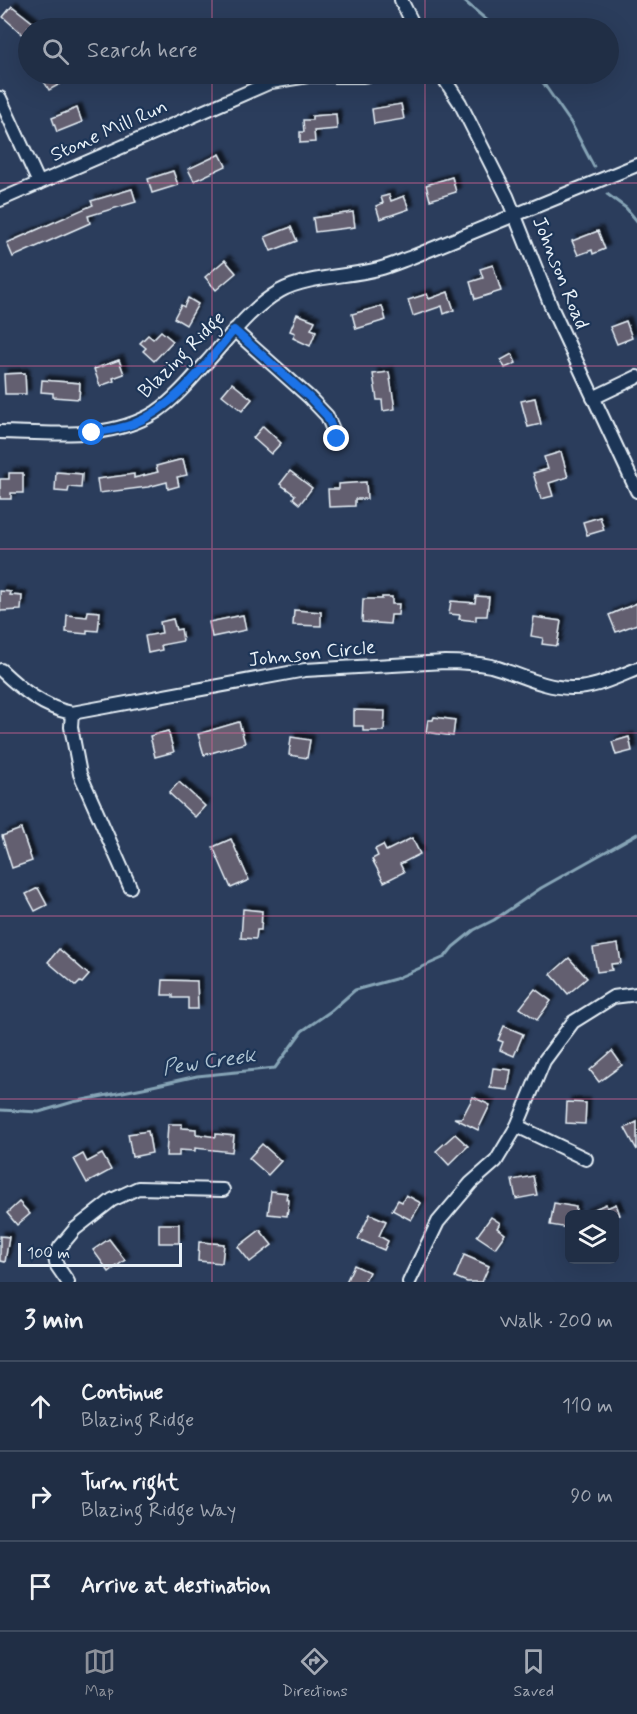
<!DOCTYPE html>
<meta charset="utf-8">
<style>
:root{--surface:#202e45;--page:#28364c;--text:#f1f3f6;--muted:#a2a8b3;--line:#3d4a5e;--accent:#8c9099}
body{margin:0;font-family:Mynerve,sans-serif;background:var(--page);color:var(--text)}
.controls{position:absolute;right:18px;bottom:18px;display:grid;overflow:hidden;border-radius:9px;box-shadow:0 6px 24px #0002}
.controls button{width:54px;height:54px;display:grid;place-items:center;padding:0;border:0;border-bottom:2px solid var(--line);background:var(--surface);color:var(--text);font:30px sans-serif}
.scale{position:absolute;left:18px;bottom:15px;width:164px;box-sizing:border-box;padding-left:6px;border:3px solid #e8f1f8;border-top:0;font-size:16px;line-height:21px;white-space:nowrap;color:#e8f1f8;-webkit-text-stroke:4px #1d3557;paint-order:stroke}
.stop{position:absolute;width:18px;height:18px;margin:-14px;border:4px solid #1a73e8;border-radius:50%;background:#fff}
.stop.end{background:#1a73e8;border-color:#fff;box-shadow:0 2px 6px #0008}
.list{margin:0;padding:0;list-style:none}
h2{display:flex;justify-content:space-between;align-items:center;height:78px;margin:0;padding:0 24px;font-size:26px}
h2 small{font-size:20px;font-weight:400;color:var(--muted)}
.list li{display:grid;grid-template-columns:39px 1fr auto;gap:18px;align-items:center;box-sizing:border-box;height:90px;padding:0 24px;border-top:2px solid var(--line)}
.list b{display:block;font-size:22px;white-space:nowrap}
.list p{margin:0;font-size:20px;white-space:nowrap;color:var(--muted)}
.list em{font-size:20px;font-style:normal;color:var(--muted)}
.icon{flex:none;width:33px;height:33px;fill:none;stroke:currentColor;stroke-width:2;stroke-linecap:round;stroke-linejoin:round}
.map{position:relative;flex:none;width:637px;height:1282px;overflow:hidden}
.search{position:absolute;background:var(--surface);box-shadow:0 6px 24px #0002;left:18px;right:18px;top:18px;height:66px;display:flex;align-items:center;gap:15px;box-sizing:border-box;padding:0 21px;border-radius:33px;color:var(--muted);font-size:22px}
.sheet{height:348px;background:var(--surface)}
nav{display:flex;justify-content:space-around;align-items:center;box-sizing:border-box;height:84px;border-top:2px solid var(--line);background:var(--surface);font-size:16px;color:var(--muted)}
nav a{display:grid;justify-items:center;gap:3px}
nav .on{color:var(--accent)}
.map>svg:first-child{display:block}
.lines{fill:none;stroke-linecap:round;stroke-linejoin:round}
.stream{stroke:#86a4b6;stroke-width:3}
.building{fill:#635e70;stroke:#e8f1f8;stroke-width:1.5;filter:url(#shadow)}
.minor-casing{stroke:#e8f1f8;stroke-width:16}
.minor{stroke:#1d3557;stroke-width:12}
.route{stroke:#1a73e8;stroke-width:8}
.grid{fill:none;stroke:#cf6492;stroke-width:1.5;stroke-opacity:0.55}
.labels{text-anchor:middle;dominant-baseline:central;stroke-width:4.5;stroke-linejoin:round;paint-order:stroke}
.street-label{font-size:20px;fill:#e8f1f8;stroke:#1d3557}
.water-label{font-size:21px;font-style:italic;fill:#afc4d2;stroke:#1d3557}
</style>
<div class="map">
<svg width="637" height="1282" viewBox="0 0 637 1282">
<defs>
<filter id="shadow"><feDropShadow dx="4.5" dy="-4.5" stdDeviation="1.5" flood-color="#0009"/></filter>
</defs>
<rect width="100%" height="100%" fill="#2b3d5c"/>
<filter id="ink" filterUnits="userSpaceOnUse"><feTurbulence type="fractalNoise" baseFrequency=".0167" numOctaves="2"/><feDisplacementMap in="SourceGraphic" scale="12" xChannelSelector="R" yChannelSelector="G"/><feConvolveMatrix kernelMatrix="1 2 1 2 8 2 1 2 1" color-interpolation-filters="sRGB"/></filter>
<g filter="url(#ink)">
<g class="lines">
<g class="stream">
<path d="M463 0 496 28"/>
<path d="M537 74 571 123 594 167"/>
<path d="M607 194 626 208 637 221"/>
<path d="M0 1110 39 1112 73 1102 148 1087 197 1076 275 1068 302 1031 331 1011 355 990 395 979 445 957 453 947 474 930 494 920 541 888 637 834"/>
</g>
</g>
<g class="building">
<path d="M12 6 40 28H28V39L3 17Z"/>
<path d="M40 74H57L62 83 49 90Z"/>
<path d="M401 104 404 119 374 124 372 109Z"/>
<path d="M77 108 82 122 57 132 52 118Z"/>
<path d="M336 114 337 129 314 131 315 142 300 143V132H304L303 120H312V116Z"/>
<path d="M220 154 226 166 194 181 188 169Z"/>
<path d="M173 171 178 185 152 193 148 179Z"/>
<path d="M452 177 456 192 430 200 426 185Z"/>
<path d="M132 189 136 202 88 216 90 223 13 257 7 243 93 205 91 201Z"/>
<path d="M389 195 391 201 404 196 409 209 380 219 376 206 383 203 381 197Z"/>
<path d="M353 212 355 227 315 232 313 218Z"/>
<path d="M291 227 297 241 271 251 265 237Z"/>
<path d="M598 231 605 249 593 254 592 250 578 255 572 241Z"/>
<path d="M225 260 236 273 216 290 205 277Z"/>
<path d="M493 265 501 291 475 299 470 282 483 278 480 269Z"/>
<path d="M448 292 454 310 444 314 442 306 413 316 408 300 427 294 429 299Z"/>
<path d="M188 298 198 304 186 325 174 318 181 305 184 307Z"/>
<path d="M382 306 386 320 356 329 352 314Z"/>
<path d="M297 314 315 321 311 329 316 331 310 346 293 338 295 333 290 331Z"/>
<path d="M626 321 632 338 617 344 610 327Z"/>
<path d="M161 331 173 341 154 361 143 351 146 348 140 343 148 335 153 339Z"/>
<path d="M512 354 516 363 505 368 501 360Z"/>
<path d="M119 360 124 374 113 378 114 381 100 386 94 369Z"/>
<path d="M389 372 395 409 383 411 382 400H377L373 374Z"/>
<path d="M25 373 26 394H5L4 374Z"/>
<path d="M42 380 80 383 79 399 53 397V393L41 392Z"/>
<path d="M232 383 252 399 242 411 222 395Z"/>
<path d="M535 398 541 424 528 427 521 401Z"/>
<path d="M263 426 281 443 271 454 253 438Z"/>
<path d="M561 452 568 477 549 483 553 496 541 499 533 473 548 469 544 457Z"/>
<path d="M183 459 187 475 177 477 179 486 168 489 167 482 148 487 99 493 97 479 134 474V478L158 472 156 466Z"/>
<path d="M290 471 312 488 300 504 293 498 295 495 280 484Z"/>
<path d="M56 472 82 474 81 488 69 487 68 492 55 491Z"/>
<path d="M9 473H23V493H11V499H0V479H9Z"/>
<path d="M366 482 367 499H355V506L329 507 328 489H339V484Z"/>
<path d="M600 517 604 530 587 535 583 522Z"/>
<path d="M0 591 11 592 10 595 22 596 21 610 0 611Z"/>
<path d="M476 596 489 597 487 616H476V621L459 619 460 615 449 614 451 601 475 603Z"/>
<path d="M382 597H392V604H399L398 615H391L390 624 362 622 363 599H382Z"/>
<path d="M637 603V624L616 632 609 615Z"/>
<path d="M294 610 321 612V626L293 625Z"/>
<path d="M88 611 100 612 98 631 87 630V634L66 632 67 615 87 617Z"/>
<path d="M243 615 246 630 212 637 209 622Z"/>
<path d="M534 617 561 621 557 646 542 644 543 638 531 636Z"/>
<path d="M173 619 176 630 181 629 183 641 161 645 162 650 148 653 145 636 162 633 160 622Z"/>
<path d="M354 710 385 711 384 731H363V726H354Z"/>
<path d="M434 717 455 720 453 736 426 732 428 720H433Z"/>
<path d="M239 722 245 743 204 755 198 734Z"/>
<path d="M168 731 174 752 155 757 150 736Z"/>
<path d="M291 737 310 740 307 758 289 755Z"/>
<path d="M629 737 632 751 616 755 612 742Z"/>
<path d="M179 782 205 806 195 817 169 793Z"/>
<path d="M21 829 32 861 12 868 2 836Z"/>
<path d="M412 838 420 854 400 864 404 872 384 882 372 859 378 856 375 849 383 845 386 851Z"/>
<path d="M231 839 249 880 231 888 213 847Z"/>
<path d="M38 888 47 905 35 911 26 894Z"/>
<path d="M243 909 262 911 261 930H257L256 939 241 938Z"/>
<path d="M618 944 621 963 611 964 612 970 597 972 593 948Z"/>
<path d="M59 949 89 975 82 983 80 982 76 986 48 962Z"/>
<path d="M569 958 587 978 568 994 551 974Z"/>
<path d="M163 980 197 981 198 1009H188V998H173V995H162Z"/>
<path d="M535 989 551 1001 537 1020 520 1008Z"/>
<path d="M504 1026 523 1034 514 1056 500 1050 503 1042 498 1040Z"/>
<path d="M612 1051 622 1065 599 1082 590 1070Z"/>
<path d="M493 1068 511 1070 508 1090 490 1088Z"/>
<path d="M473 1097 490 1105 478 1130 454 1118H462Z"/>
<path d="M567 1102 586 1103 585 1124 566 1123Z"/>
<path d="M637 1122V1150L625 1128Z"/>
<path d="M168 1124H182V1128L196 1129V1134L216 1137V1134L234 1136 232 1152 195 1148V1151L179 1150V1156H166Z"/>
<path d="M148 1131 152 1153 132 1157 128 1134Z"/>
<path d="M455 1134 468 1146 449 1165 436 1151Z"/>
<path d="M262 1144 281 1161 268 1175 249 1158Z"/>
<path d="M83 1154 87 1162 102 1154 111 1170 87 1183 74 1159Z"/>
<path d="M533 1176 537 1195 516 1199 512 1180Z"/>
<path d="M271 1191 287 1193 286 1199 289 1200 287 1216 268 1214Z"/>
<path d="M406 1195 421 1203 411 1220 392 1210 398 1200 402 1202Z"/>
<path d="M19 1202 30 1214 17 1225 7 1213Z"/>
<path d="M554 1203 576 1207 575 1215H570L568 1228 550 1225Z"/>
<path d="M606 1204 607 1208 616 1204 620 1215H581Z"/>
<path d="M370 1214 386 1221 379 1236 388 1241 384 1250 358 1239Z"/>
<path d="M491 1217 500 1223 497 1228 505 1234 495 1248 477 1236Z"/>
<rect x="159" y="1224" width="20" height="19"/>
<path d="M260 1230 272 1245 250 1262 238 1247Z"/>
<path d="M0 1236 9 1237 5 1262 0 1261Z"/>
<path d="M109 1239 125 1260 109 1272 93 1250Z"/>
<path d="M199 1242 224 1244 222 1263 198 1261Z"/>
<path d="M464 1255 489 1266 482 1282H467L455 1277Z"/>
<path d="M354 1265 369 1272 364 1282H346Z"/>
</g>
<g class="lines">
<defs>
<g id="minor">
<path d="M401 0 415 28"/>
<path d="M441 74 460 103 507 196 553 311 637 491"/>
<path d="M0 98 39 183"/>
<path d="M0 200 271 82 308 76H362L375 74"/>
<path d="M234 330 309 397 327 416 337 439"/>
<path d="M593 398 637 377"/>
<path d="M0 432C52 433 110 441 156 412 174 400 191 380 205 364 229 338 249 309 280 291 307 276 348 277 378 269 390 266 401 261 412 257L637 165"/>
<path d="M1 670C21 689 44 708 72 713L305 670 445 662C460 662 476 663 491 666 517 673 543 688 571 688 594 689 616 677 637 669"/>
<path d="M72 713 71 727 80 774 130 887"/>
<path d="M517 1126 586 1159"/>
<path d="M68 1282 57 1266 55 1258 60 1247 75 1229 112 1200 138 1188 223 1190"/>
<path d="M409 1282 438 1222 471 1183 496 1161 517 1126 544 1061 573 1022 613 997 637 994"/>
</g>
</defs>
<use href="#minor" class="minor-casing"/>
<use href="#minor" class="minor"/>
</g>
</g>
<g class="lines" filter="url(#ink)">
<path class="route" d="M92 433C105 431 120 429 133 424 175 407 206 364 234 330L309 397 327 416 337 439"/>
</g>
<path class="grid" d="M212 0V28M425 0V28M212 74V1282M425 74V1282M0 183H637M0 366H637M0 549H637M0 733H637M0 916H637M0 1099H637"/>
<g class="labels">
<g class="street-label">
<text transform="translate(109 131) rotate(-24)">Stone Mill Run</text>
<text transform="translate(560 273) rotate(68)">Johnson Road</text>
<text transform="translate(182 355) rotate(-45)">Blazing Ridge</text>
<text transform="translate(312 654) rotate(-6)">Johnson Circle</text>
</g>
<g class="water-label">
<text transform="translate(209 1062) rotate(-8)">Pew Creek</text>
</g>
</g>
</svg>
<div class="controls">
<button><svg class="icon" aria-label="layers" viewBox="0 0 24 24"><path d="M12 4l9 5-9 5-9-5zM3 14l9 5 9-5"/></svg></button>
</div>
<div class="scale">100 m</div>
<div class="stop" style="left:92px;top:433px"></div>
<div class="stop end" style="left:337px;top:439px"></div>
<div class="search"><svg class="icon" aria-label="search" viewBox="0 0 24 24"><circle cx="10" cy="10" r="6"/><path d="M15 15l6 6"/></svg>Search here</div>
</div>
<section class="sheet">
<h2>3 min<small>Walk · 200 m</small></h2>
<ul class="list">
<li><svg class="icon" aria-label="ahead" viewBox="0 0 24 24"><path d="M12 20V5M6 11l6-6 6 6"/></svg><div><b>Continue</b><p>Blazing Ridge</p></div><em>110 m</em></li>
<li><svg class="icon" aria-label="right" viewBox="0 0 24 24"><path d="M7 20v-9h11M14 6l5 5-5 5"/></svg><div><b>Turn right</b><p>Blazing Ridge Way</p></div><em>90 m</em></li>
<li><svg class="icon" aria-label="arrive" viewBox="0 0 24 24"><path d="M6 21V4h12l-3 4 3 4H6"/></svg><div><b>Arrive at destination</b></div></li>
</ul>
</section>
<nav>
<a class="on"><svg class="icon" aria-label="map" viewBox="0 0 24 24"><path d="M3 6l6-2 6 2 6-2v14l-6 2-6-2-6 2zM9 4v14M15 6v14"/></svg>Map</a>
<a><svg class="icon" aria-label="directions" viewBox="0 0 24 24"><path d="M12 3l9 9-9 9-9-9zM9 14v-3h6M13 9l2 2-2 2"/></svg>Directions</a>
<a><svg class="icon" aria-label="saved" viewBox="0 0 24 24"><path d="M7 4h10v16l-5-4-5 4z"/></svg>Saved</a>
</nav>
